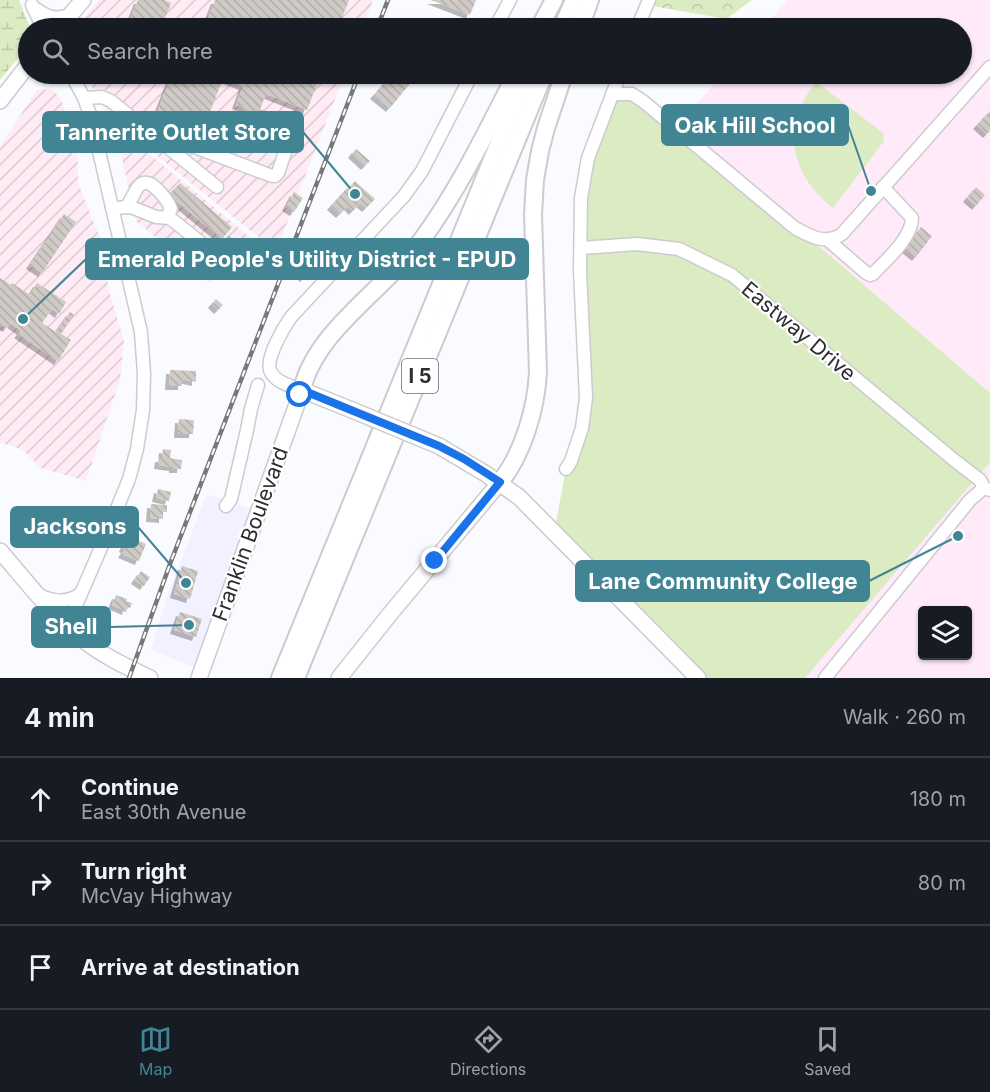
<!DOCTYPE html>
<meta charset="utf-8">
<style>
:root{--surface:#171b24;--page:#242831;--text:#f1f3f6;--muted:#9ea1a6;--line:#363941;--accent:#418594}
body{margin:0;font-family:Inter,sans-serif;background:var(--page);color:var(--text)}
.controls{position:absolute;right:18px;bottom:18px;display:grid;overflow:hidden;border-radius:6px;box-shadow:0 2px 4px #0004}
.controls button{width:54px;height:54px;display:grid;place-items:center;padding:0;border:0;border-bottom:2px solid var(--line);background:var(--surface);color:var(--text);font:30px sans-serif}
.stop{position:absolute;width:18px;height:18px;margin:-14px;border:4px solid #1a73e8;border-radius:50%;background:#fff}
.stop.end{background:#1a73e8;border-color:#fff;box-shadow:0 2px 6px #0008}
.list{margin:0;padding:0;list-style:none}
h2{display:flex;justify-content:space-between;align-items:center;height:78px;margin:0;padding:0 24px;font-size:26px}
h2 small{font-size:20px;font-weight:400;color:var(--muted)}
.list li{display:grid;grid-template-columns:39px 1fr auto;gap:18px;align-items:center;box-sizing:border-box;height:84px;padding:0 24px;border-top:2px solid var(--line)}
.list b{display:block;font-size:22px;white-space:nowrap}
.list p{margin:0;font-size:20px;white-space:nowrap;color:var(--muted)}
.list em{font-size:20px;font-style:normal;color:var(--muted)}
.icon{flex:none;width:33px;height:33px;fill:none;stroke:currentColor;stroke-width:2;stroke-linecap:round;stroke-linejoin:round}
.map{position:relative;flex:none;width:990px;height:678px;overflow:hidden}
.search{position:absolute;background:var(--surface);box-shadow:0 2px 4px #0004;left:18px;right:18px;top:18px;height:66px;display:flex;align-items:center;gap:15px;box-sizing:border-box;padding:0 21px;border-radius:33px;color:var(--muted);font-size:22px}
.sheet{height:330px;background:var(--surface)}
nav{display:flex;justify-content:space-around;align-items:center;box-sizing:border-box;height:84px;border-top:2px solid var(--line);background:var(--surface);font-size:16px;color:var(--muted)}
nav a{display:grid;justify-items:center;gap:3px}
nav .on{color:var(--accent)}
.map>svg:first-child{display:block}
.built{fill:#f1f1ff}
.industrial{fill:url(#industrial-furrows)}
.education{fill:#ffeaf9;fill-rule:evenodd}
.green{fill:#dbebc2}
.forest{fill:url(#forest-crowns)}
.wetland{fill:url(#wetland-marsh)}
.building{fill:url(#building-back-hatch);filter:url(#shadow)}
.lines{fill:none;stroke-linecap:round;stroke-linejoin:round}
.minor-casing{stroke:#cbcbd1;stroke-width:15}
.major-casing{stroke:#cbcbd1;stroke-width:18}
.highway-casing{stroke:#cbcbd1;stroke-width:20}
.minor{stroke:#fff;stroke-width:12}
.major{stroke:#fff;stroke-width:15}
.highway{stroke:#fff;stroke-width:16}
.rail-casing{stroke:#78787b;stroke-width:4.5}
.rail{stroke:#fff;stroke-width:2;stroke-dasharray:7;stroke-linecap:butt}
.major-bridge-casing{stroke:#cbcbd1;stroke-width:18;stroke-linecap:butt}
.major-bridge{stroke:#fff;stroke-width:15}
.route{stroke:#1a73e8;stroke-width:8}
.labels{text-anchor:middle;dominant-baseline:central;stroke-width:4.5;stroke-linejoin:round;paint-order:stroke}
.shield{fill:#fff;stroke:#6c6c6d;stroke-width:1.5}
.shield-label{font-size:20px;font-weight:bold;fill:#2d2d2f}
.street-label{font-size:21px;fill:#2d2d2f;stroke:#fff}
.leader{fill:none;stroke:#418594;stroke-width:2}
.callout-dot{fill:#418594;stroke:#fff;stroke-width:2}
.callout{fill:#418594;stroke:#418594;stroke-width:2}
.callout-label{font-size:22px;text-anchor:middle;font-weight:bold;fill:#fff}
</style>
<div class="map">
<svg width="990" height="678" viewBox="0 0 990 678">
<defs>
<pattern id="industrial-furrows" width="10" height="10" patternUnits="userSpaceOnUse" patternTransform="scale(1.5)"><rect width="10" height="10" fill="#feebf4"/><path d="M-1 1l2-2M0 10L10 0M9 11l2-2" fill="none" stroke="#dacad2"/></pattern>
<pattern id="forest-crowns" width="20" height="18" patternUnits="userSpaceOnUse" patternTransform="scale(1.5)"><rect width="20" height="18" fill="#dbebc2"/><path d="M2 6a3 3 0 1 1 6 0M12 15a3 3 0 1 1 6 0" fill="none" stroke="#bccaa7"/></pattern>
<pattern id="wetland-marsh" width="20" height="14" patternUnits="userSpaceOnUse" patternTransform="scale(1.5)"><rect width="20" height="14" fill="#dbebc2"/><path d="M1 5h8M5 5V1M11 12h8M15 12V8" fill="none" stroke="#bccaa7"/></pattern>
<pattern id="building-back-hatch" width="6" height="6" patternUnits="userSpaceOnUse" patternTransform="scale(1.5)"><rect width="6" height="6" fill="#cfcac5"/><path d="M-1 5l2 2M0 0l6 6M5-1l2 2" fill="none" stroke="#b2aeaa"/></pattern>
<filter id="shadow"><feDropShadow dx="-4" dy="4" stdDeviation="0" flood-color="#0004"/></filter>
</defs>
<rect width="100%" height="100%" fill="#fafbff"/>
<path class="built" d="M207 494 252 509 235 561 193 667 151 649 169 591Z"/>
<g class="industrial">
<path d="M99 0H373L362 28H75Z"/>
<path d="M85 74H345L276 251 111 119Z"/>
<path d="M51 89 59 96 77 137 78 183 100 238 109 291 124 341 120 380 86 481 41 468 23 450 0 442V146L37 90Z"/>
<path d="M142 148 250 237 210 283 136 221 121 155Z"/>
</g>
<g class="education">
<path d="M788 0H990V393L828 254 675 128 723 74H962V28H763Z"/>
<path d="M990 462V678H803ZM922 610H968V656H922Z"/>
</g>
<g class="green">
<path d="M616 82 828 254 990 393V462L805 678H698L554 532 566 469 582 428 584 180Z"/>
<path d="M816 82 883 133 884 141 833 208C789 174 781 126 816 82Z"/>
</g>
<path class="forest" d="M649 0H752L726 19 647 5Z"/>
<path class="wetland" d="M0 0H19L30 28H28V46L0 80Z"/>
<g class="building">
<path d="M138 0H164L171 3 161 28H146L129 22Z"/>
<path d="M215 0H349L338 28H204Z"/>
<path d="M431 0H476L470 15Z"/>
<path d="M172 74H321L307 110 266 94 260 109 275 115 262 147 238 138 241 130 237 128 245 108 236 105 243 86 223 78 202 133 156 115Z"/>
<path d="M392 74H415L417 75 390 108 374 95Z"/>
<path d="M990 111V131L987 134 977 125Z"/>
<path d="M356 149 370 161 365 166 352 154Z"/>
<path d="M355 181 375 199 366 208 360 203 353 211 348 206 340 214 331 206 347 188 348 189Z"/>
<path d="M180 183 232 227 222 239 169 195Z"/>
<path d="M976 187 985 195 976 206 967 198Z"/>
<path d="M294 192 303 198 294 212 286 207Z"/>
<path d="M64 214 76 222 42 273 30 265Z"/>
<path d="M921 227 932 236 916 257 905 248Z"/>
<path d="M229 235 235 241 227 250 221 244Z"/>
<path d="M312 239 326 251 318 260 319 262 304 278 299 273 302 269 298 266 304 259 301 257 308 250 305 247Z"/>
<path d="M0 278 11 285 12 283 30 295 37 283 66 302 59 314 52 309 42 323 56 332 70 312 74 315 61 334 71 340 58 361 18 334 21 331 10 323 7 328 0 324Z"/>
<path d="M216 299 223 305 218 310 212 304Z"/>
<path d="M170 370 196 371V382L182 379V386H169Z"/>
<path d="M179 419 194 420 193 434H178Z"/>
<path d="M163 449 171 450 170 458 182 460 181 469H173V467L158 465 159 458H162Z"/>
<path d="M158 489 171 492 169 501 156 498Z"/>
<path d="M151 504 167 505V512H163V519L150 518Z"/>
<path d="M128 536 146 544 139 561 122 554 125 549 123 548Z"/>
<path d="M182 566 198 571 190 599 174 594Z"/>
<path d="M141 571 150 577 144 586 135 580Z"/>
<path d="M116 595 127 599 126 601 132 603 130 608 127 607 126 611 112 605Z"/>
<path d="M180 612 202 619 196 637 174 630Z"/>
</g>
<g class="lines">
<defs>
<g id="minor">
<path d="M32 5 43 28"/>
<path d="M33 7C48 17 54 21 71 14"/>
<path d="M495 28 510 0"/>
<path d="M637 28 649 0"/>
<path d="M612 94H632L644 102 795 228C812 237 825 245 842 234L990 67"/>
<path d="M84 98 102 97 111 101 217 187"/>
<path d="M144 128 272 176H275L278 173 296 120"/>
<path d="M127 206C132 200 135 189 140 185 150 175 168 201 171 209L167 217"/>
<path d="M112 208 131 207 156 217 170 218 210 250"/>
<path d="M828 240 865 272 870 275 873 274C885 261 912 238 912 218L883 187"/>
<path d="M581 248 637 244 679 249 732 275 954 460 980 480 984 488"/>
<path d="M302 390C291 386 274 382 270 370 266 357 284 327 291 317L404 196 422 171 472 74"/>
<path d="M566 469 571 461 582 428 586 398 580 271 581 198 588 158 620 74"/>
<path d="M226 506 231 499 247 430 251 409 258 385"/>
<path d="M39 595C54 602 69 603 81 593"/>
<path d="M67 626 103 543 129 479 137 449 143 410 144 374 141 332 91 117 84 98 71 74"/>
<path d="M825 678 970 500 984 488 990 490"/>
</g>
<g id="major">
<path d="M59 28 83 0"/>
<path d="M0 101 28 65"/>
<path d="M439 446 486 474 519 497 698 678"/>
<path d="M0 551C26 581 51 614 82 639 103 656 127 667 150 678"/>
<path d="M199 678 302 390 352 410"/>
<path d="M339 678 390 614 500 482"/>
</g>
<g id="highway">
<path d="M539 28 554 0"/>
<path d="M562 28 574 0"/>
<path d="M580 28 590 0"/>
<path d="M302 390C315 331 386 288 421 241 459 189 487 131 516 74"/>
<path d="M500 482C523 454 536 409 538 372L533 215 535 180 540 151 546 128 564 74"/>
<path d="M280 678 527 74"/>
<path d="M296 678 544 74"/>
</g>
</defs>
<use href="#minor" class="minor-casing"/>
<use href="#major" class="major-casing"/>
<use href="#highway" class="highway-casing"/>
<use href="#minor" class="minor"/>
<use href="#major" class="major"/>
<use href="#highway" class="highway"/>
<defs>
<g id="rail">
<path d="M377 28 388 0"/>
<path d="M129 678 170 564 359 74"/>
</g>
</defs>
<use href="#rail" class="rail-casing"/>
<use href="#rail" class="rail"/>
<defs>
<path id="major-bridge" d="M352 410 439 446"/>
</defs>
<use href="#major-bridge" class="major-bridge-casing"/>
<use href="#major-bridge" class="major-bridge"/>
</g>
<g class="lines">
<path class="route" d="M300 395 302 390 439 446 464 459 500 482 435 561"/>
</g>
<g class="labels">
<rect class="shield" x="402" y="359" width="36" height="34" rx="4.5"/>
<g class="shield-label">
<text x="420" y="376">I 5</text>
</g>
<g class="street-label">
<text transform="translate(799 331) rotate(40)">Eastway Drive</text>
<text transform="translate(250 534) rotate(-70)">Franklin Boulevard</text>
</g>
</g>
<path class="leader" d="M871 191L848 125M355 194L303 132M23 319L86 259M186 583L138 527M958 536L869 581M189 625L110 627"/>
<g class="callout-dot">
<circle cx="871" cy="191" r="6"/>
<circle cx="355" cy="194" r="6"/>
<circle cx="23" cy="319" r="6"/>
<circle cx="186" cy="583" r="6"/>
<circle cx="958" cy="536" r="6"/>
<circle cx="189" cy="625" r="6"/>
</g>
<g class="callout">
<rect x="662" y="105" width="186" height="40" rx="6"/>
<rect x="43" y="112" width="260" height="40" rx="6"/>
<rect x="86" y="239" width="442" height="40" rx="6"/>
<rect x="11" y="507" width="127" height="40" rx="6"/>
<rect x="576" y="561" width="293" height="40" rx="6"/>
<rect x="32" y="607" width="78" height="40" rx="6"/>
</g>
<g class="callout-label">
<text x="755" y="133">Oak Hill School</text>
<text x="173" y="140">Tannerite Outlet Store</text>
<text x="307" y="267">Emerald People's Utility District - EPUD</text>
<text x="75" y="534">Jacksons</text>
<text x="723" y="589">Lane Community College</text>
<text x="71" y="634">Shell</text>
</g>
</svg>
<div class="controls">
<button><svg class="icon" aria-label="layers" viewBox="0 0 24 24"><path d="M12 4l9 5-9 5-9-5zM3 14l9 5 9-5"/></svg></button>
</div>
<div class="stop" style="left:300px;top:395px"></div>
<div class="stop end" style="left:435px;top:561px"></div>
<div class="search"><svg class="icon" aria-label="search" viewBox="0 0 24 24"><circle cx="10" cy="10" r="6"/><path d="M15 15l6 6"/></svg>Search here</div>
</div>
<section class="sheet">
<h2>4 min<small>Walk · 260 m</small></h2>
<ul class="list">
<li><svg class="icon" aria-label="ahead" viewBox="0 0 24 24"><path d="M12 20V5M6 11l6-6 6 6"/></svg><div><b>Continue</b><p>East 30th Avenue</p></div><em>180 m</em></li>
<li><svg class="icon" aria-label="right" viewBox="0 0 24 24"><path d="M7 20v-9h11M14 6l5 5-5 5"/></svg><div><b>Turn right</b><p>McVay Highway</p></div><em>80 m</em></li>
<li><svg class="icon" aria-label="arrive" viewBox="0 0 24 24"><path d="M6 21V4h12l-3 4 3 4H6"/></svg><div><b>Arrive at destination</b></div></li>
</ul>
</section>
<nav>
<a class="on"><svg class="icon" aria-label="map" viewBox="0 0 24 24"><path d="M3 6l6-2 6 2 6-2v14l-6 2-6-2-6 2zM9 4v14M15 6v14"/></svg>Map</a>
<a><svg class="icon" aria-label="directions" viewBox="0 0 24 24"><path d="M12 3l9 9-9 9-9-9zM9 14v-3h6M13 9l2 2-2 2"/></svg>Directions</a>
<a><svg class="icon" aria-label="saved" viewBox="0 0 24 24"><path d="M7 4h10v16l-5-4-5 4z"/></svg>Saved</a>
</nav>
